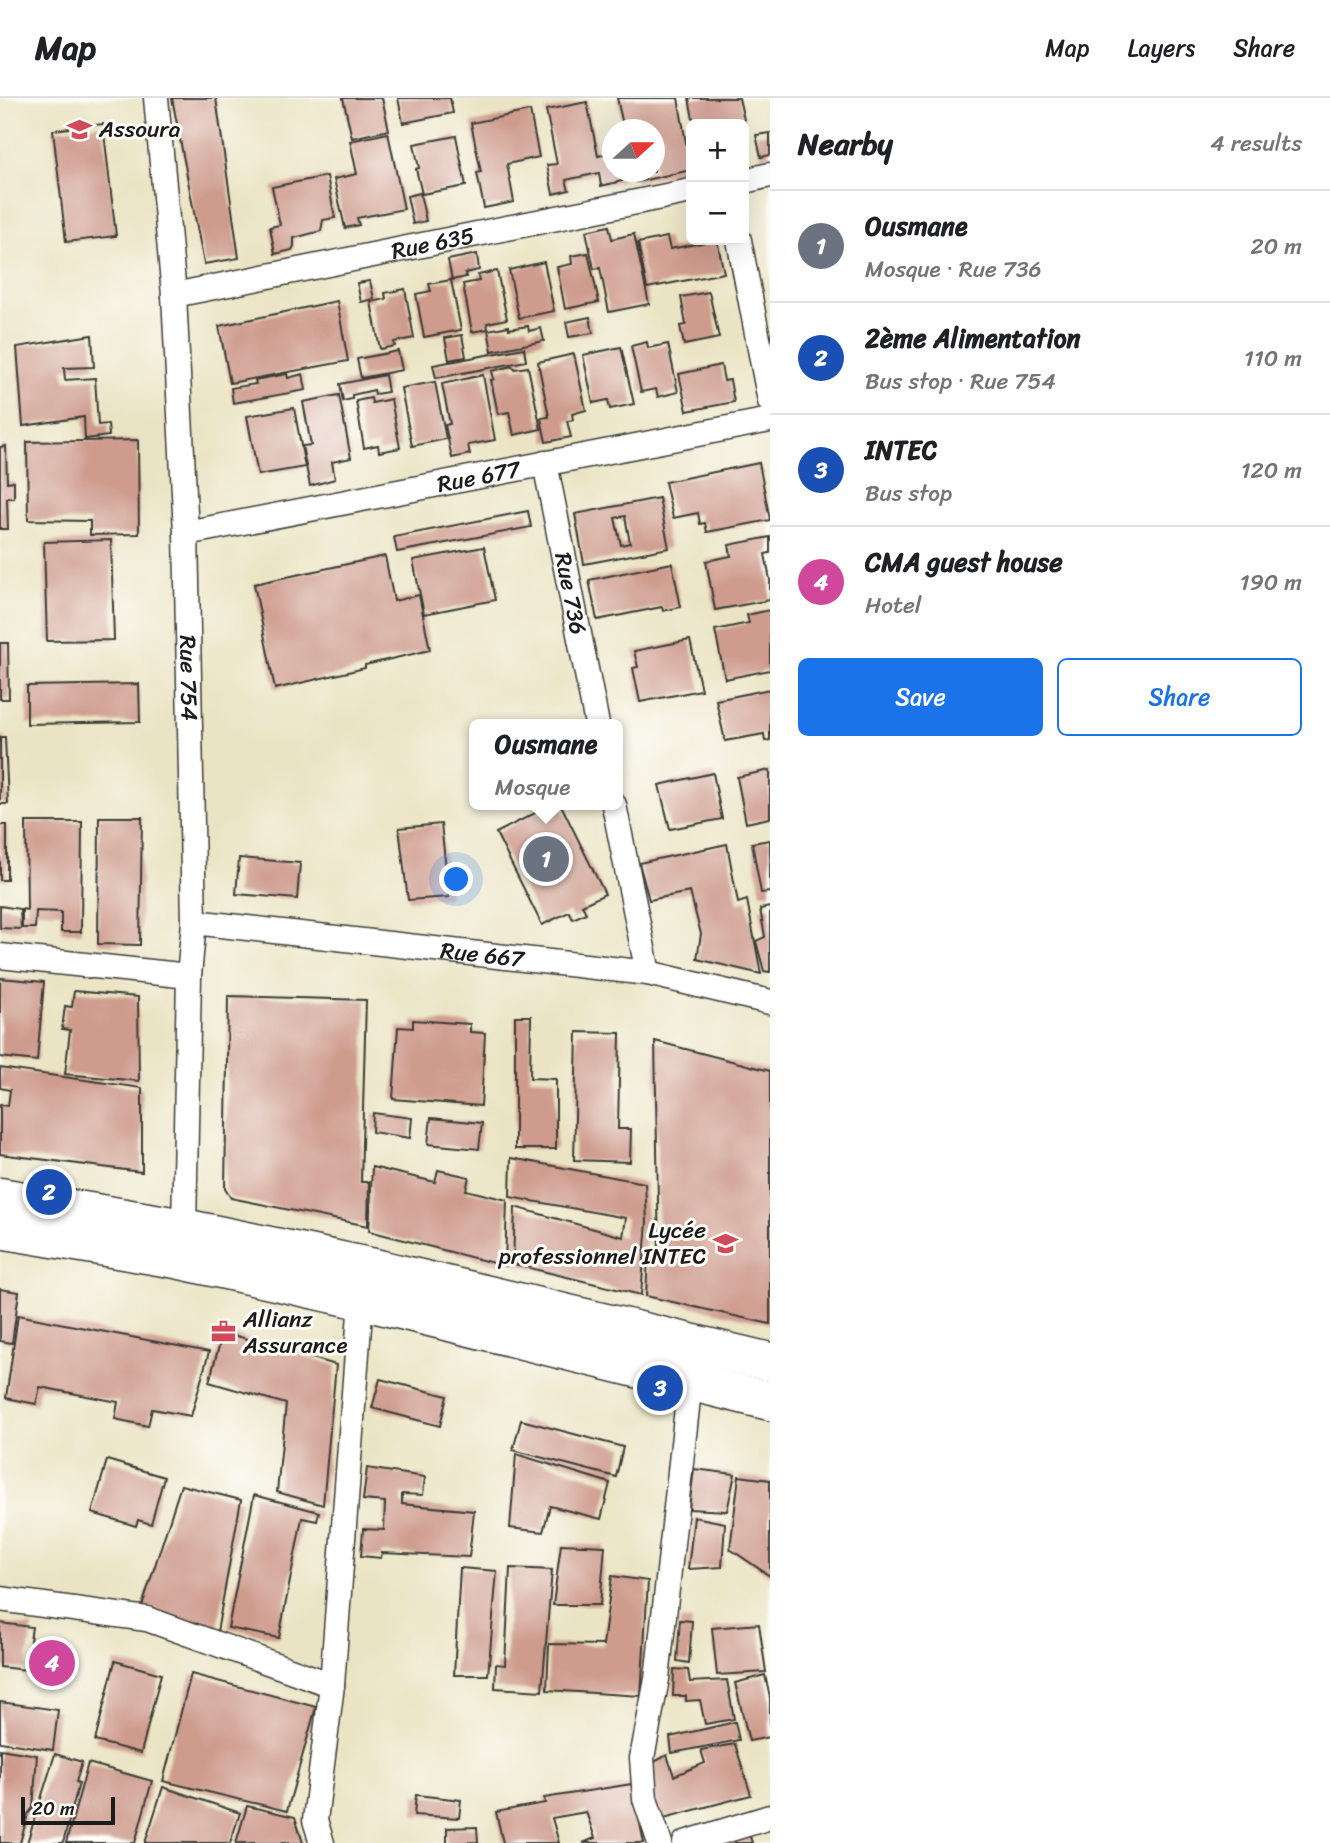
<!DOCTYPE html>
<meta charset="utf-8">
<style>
:root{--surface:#fff;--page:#f6f6f6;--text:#202124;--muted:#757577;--line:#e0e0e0;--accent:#1a73e8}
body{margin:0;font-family:Sriracha,sans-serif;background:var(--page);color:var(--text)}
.controls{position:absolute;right:21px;top:21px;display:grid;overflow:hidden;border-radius:10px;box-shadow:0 7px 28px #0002}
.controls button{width:63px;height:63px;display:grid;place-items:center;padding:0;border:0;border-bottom:2px solid var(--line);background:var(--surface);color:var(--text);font:35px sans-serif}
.compass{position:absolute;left:602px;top:21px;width:63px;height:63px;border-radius:50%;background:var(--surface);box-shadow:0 7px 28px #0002;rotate:69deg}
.scale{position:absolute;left:21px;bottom:18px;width:94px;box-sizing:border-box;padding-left:7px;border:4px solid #1c1c1c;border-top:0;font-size:19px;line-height:24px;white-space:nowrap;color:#1c1c1c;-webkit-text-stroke:5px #fdfcf7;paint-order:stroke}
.you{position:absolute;left:457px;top:782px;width:24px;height:24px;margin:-18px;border:5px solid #fff;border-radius:50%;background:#1a73e8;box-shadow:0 0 0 10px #1a73e833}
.badge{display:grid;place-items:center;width:46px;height:46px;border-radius:50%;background:var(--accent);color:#fff;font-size:23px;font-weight:700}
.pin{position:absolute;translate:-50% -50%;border:4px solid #fff;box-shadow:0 2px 7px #0006}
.popup{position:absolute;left:469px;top:621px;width:154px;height:91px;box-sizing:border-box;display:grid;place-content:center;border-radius:10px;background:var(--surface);filter:drop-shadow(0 2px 5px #0005);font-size:23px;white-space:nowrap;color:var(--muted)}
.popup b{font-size:26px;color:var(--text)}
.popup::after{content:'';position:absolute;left:50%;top:100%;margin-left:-14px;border:14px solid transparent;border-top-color:var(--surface)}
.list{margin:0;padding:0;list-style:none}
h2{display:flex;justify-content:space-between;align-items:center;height:91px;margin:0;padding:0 28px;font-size:30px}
h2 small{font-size:23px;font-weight:400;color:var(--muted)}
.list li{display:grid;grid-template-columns:46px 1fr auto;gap:21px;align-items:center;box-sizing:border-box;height:112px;padding:0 28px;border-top:2px solid var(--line)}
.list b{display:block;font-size:26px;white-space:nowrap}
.list p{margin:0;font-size:23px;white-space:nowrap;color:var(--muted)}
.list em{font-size:23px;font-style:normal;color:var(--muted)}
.actions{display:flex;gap:14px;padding:21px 28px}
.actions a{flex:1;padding:16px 0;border:2px solid var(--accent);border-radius:10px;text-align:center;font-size:24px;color:var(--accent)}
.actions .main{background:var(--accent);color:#fff}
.map{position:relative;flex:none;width:770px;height:1745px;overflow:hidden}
header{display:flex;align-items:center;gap:42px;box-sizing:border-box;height:98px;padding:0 35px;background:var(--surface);border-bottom:2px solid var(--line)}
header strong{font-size:33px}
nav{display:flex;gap:38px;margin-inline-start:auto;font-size:24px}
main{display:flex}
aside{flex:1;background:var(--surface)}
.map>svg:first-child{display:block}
.building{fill:#ce9b8d;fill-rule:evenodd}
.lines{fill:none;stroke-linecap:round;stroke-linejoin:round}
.minor-casing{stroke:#3b3a35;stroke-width:27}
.primary-casing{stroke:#3b3a35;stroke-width:41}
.minor{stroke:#fff;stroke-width:24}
.primary{stroke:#fff;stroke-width:38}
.labels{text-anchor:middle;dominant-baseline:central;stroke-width:6;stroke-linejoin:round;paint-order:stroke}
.poi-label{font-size:23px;fill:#1c1c1c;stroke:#fdfcf7;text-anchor:start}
.street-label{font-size:23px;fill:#1c1c1c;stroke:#fdfcf7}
</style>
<header>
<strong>Map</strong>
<nav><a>Map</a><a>Layers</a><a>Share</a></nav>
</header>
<main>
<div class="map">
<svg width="770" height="1745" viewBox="0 0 770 1745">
<rect width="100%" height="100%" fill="#fdfcf7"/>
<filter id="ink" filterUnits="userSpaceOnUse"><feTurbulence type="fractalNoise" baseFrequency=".0143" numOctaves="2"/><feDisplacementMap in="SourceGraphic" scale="14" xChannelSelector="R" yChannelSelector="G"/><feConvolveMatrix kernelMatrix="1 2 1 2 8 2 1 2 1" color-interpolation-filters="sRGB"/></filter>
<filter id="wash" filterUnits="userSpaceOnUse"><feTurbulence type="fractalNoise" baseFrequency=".00686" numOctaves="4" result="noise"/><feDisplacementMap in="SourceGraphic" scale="28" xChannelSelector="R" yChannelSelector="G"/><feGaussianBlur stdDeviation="1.57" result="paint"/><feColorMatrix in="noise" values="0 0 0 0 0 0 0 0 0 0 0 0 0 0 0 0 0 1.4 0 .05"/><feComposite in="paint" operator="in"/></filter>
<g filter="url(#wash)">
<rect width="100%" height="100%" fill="#ebe4c4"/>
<g id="blocks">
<g class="building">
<path d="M172 0H216L239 160 204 166Z"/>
<path d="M343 0H382L389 32 352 40Z"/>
<path d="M398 0H450L453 15 403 25Z"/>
<path d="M617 0H678L691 72 636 84 634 74H654V32H624Z"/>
<path d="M689 0H739L745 26H694Z"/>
<path d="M587 4 598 58 612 55V74H620L622 83 601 88 599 75 566 82 569 92 553 96 547 67 557 66 546 12Z"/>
<path d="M530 13 539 59 507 66 514 104 484 110 477 75 481 74 471 25Z"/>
<path d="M103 26 116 138 66 144 53 32Z"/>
<path d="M388 35 404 111 357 120 359 127 345 130 334 81 357 76 350 43Z"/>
<path d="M770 35V57L761 59 756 37Z"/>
<path d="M456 38 466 88 422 96 416 71 419 70 414 46Z"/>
<path d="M327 78 335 120 323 122 321 133 294 140V148L292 152 275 156 270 129 280 127 272 89Z"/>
<path d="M420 95 426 123 413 126 407 98Z"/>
<path d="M609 128 612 141 634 136 649 206 609 214 600 170 594 171 586 133Z"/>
<path d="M667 139 670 151 717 142 724 175 647 190 638 145Z"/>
<path d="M588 155 599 204 565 211 557 169 572 166 571 158Z"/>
<path d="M477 156 479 172 465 175 466 179 452 182 448 162Z"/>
<path d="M544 164 554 213 519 220 509 172Z"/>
<path d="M497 173 507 221 487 225 488 231 472 234 463 186 479 183 478 177Z"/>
<path d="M451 182 461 232 424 239 416 196 431 193 429 186Z"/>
<path d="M370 183 374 201 361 204 357 185Z"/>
<path d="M405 191 414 240 394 244 395 248 380 251 371 204 386 201 385 195Z"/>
<path d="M709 194 719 240 684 247 680 228 686 227 681 199Z"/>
<path d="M337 203 348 263 230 285 219 228Z"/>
<path d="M590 219 593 235 569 239 566 224Z"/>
<path d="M509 228V231L528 228 529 233 541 230 544 243 492 253 488 232Z"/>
<path d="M92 237 94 269 64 270 65 282 95 280 98 327 108 326 109 338 85 341 84 319 23 328 17 249Z"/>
<path d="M462 237 466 259 449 262 445 240Z"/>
<path d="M647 244 648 250 668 246 678 294 658 299 656 291 641 294 631 248Z"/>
<path d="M621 249 634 306 610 311 608 302 593 305 583 257Z"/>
<path d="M524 250 526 263 436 280 433 267Z"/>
<path d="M398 253 402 272 361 280 357 261Z"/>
<path d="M574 256 586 312 572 316 573 322 567 323 571 339 546 344 541 320 549 319 538 264Z"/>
<path d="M721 267 724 283 730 282 734 304 687 313 679 276Z"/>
<path d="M512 268 515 271 528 269 541 331 514 337 509 314 498 316 491 282 494 281 492 273Z"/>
<path d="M287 276 288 280 303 276 306 292 233 305 231 290 256 286 255 282Z"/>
<path d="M385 277 388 294 375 296 374 292 352 297V301L343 303 340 286Z"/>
<path d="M483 277 495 342 468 347 470 356 452 360 445 327 450 326 442 286Z"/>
<path d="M435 284 446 341 412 348 401 290Z"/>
<path d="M339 297 351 360 332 364 335 381 310 388 302 348 311 347 303 304Z"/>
<path d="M371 300 372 305 391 301 400 350 379 354 378 347 364 350 356 303Z"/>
<path d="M294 310 305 369 258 377 247 318Z"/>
<path d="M138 342 139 436 90 437V423L28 422 27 344Z"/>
<path d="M6 348 7 384 14 383V400H7L8 431H0V349Z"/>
<path d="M759 365 770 422 707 434 705 425 700 426 698 415 673 420 665 384Z"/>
<path d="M659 400 669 450 584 466 575 416ZM625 418 630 445 621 447 615 420Z"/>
<path d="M528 413 531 429 397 454 394 439Z"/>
<path d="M770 439V455L765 456 770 482V502L715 512 706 463 731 458 729 447Z"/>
<path d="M111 442 114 542 47 543 44 444Z"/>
<path d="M484 449 495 502 424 516 413 462Z"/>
<path d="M385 458 394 503 419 497 430 552 365 567V570L275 591 254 486Z"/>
<path d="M672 465 681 509 663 513 662 509 597 522 589 482Z"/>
<path d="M770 512V572L725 581 715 532 749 525 747 517Z"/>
<path d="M690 542 701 592 640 604 633 570 638 569 634 553Z"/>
<path d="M0 545H8L9 601H0Z"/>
<path d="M139 586 140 624 27 626V588Z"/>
<path d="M770 591V642L765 643 764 636 725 643 716 602Z"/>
<path d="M0 639H5L8 706H0Z"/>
<path d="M770 672V720L746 725 737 679Z"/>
<path d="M713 675 722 721 670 731 659 687Z"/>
<path d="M551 707H561L605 796 582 807 586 815 573 821 569 814 542 827 496 735Z"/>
<path d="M99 719H142L140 847 98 846Z"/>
<path d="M26 724H82L81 834H61V814L36 813 35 830H22V811L27 812Z"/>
<path d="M441 726 449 799 408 802 399 730Z"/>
<rect x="0" y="727" width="7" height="55"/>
<path d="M770 742V794L761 795 752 745Z"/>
<path d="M727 746 738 805 747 802 761 876 697 861 701 836 690 794 649 802 639 765Z"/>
<path d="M239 760 300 765 297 801 236 796Z"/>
<path d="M0 808 20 811 21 831 0 830Z"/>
<path d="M770 809V874L764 873 756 843 765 839 760 811Z"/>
<path d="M0 880 44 884 37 963 0 959Z"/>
<path d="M74 893 138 899 139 983 65 976 70 932 62 931 65 908 72 909Z"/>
<path d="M228 898 366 902 361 1084H369L368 1128 231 1100 225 1091Z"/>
<path d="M515 918H531L530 980 556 981V1051H515Z"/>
<path d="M413 922 470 926V934L485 935 481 1008 393 1001 398 929 413 930Z"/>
<path d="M577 934 620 935 618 1031H631L630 1064 574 1062Z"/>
<path d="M655 943 770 973V1226L646 1198 648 1159 659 1157Z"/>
<path d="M0 970 142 990V1074L0 1056V1007L8 1008 10 992 0 990Z"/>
<path d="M373 1015 412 1020 410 1040 372 1034Z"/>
<path d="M431 1020 482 1025 479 1051 428 1046Z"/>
<path d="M511 1060 645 1085 647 1124 641 1197 513 1166 515 1109 623 1139 626 1120 510 1099Z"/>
<path d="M372 1069 435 1084 438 1072 469 1079 466 1092 507 1102 505 1168 369 1133Z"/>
<path d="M0 1191 19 1194 12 1245 0 1243Z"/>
<path d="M18 1217 209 1254 191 1318 152 1311 148 1328 115 1321 118 1304 40 1289 36 1306 6 1300Z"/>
<path d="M223 1234 336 1267 323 1407 277 1394 286 1306 209 1284Z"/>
<path d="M380 1281 447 1298 440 1328 372 1310Z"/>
<path d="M521 1322 623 1349 616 1379 513 1352Z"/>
<path d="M516 1356 610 1385 601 1421 550 1408 543 1434 510 1430Z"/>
<path d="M107 1362 164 1379 151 1426 138 1422 136 1428 92 1415Z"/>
<path d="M367 1370 425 1379 423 1397 402 1396V1406L474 1413 469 1459 382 1455 381 1460 361 1458 363 1431 384 1432 385 1404 363 1402Z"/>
<path d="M694 1371 735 1376 727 1413 689 1411Z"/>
<path d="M739 1378 770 1382V1478L730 1451Z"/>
<path d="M181 1387 241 1402 217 1534 141 1511Z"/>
<path d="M254 1397 319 1414 317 1423 302 1420 279 1540 228 1530Z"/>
<path d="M694 1419 725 1425 722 1469 688 1471Z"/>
<path d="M561 1446 605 1448 600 1507H553Z"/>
<path d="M460 1470 497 1473 488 1577H454Z"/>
<path d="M510 1470 552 1472 542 1593 495 1590 496 1566 505 1567Z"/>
<path d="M612 1478 648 1483 641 1598 547 1592 549 1546 603 1547Z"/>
<path d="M680 1522 692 1523 689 1565 677 1563Z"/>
<path d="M0 1525 32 1529 26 1572 0 1569Z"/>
<path d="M759 1526 766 1574 717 1577 712 1530Z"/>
<path d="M115 1563 161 1576 141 1655 95 1643Z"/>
<path d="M674 1571 688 1572 690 1584 727 1582 734 1621 705 1626 700 1602 686 1603V1598H673Z"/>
<path d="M191 1576 316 1609 287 1713 163 1683Z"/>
<path d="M765 1577 770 1600V1639L749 1643 735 1585Z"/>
<path d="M0 1604 58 1612 53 1652 0 1644Z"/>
<path d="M735 1624 739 1642 672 1655 670 1639Z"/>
<path d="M735 1646 751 1697 660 1721 647 1668 667 1657 674 1678 705 1665 701 1652Z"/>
<path d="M0 1651 37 1657 33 1710 28 1716 20 1745H0Z"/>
<path d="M55 1656 82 1664 76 1684 79 1685 63 1745H27Z"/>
<path d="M88 1665 152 1683 135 1745H66Z"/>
<path d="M632 1686 644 1745H583L595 1740 586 1714 552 1720 559 1745H503L496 1714 545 1705 544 1700Z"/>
<path d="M163 1689 240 1715 230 1745H145Z"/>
<path d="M416 1697 461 1702 459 1720 414 1717Z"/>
<path d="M247 1708 295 1719 303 1745H236Z"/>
<path d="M477 1729 478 1744 447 1745V1730Z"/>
<path d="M749 1735 752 1745H735L732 1737Z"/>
</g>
</g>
</g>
<g filter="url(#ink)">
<use href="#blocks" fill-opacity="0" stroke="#3b3a35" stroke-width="2"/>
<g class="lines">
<defs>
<g id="minor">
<path id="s1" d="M156 0 174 197 186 435 194 824 189 878 184 1130 180 1143"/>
<path d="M744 83 770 77"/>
<path d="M739 142 770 303"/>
<path id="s2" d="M174 197 691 93"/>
<path id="s3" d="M545 365 597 626"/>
<path id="s4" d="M186 435 770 322"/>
<path d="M614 707 648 875"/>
<path id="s5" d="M194 824 648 875 770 904"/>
<path d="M0 858 189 878"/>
<path d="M0 1501 147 1521 332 1587"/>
<path d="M322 1745 315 1722 332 1587 361 1202"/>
<path d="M660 1745 645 1701 642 1660 657 1581 690 1283"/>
<path d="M685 1745 770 1719"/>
</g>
<g id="primary">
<path d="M0 1099 184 1130 370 1169 770 1264"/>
<path d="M0 1131 176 1161 361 1202 770 1303"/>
</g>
</defs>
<use href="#minor" class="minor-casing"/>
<use href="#primary" class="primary-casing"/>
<use href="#minor" class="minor"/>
<use href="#primary" class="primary"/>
</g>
</g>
<defs>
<symbol id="school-bare" viewBox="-9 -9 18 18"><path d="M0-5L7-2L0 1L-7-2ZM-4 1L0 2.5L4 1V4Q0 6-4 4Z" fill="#d1495b" stroke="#fdfcf7" stroke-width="2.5" paint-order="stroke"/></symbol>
<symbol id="office-bare" viewBox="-9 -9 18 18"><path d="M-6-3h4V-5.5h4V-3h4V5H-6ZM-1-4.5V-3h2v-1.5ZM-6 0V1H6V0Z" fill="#d1495b" stroke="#fdfcf7" stroke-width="2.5" paint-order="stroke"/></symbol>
</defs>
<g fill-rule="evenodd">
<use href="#school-bare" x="62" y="14" width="35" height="35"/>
<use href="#school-bare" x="708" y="1128" width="35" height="35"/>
<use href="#office-bare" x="206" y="1216" width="35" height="35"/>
</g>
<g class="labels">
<g class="poi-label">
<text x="99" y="31">Assoura</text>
<text x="706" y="1132" text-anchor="end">Lycée<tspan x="706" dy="26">professionnel INTEC</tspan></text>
<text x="243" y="1221">Allianz<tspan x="243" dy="26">Assurance</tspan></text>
</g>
<g class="street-label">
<text stroke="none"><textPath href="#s2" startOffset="264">Rue 635</textPath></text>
<text stroke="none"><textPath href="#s4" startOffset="298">Rue 677</textPath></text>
<text stroke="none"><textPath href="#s3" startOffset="133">Rue 736</textPath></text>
<text stroke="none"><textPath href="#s1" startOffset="581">Rue 754</textPath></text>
<text stroke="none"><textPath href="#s5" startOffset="290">Rue 667</textPath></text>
</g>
</g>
</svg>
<div class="controls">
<button>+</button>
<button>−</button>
</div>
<svg class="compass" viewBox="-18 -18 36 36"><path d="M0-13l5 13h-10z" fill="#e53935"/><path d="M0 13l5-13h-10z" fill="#757577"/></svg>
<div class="scale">20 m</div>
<div class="you"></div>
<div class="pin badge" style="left:546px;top:761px;background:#6b7280">1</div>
<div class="popup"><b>Ousmane</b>Mosque</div>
<div class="pin badge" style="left:49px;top:1094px;background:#1a4fb4">2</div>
<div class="pin badge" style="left:660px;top:1290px;background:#1a4fb4">3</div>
<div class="pin badge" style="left:52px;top:1565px;background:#d1479c">4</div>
</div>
<aside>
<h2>Nearby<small>4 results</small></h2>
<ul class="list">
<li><span class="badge" style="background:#6b7280">1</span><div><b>Ousmane</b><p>Mosque · Rue 736</p></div><em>20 m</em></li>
<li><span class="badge" style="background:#1a4fb4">2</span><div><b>2ème Alimentation</b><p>Bus stop · Rue 754</p></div><em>110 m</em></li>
<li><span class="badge" style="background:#1a4fb4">3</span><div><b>INTEC</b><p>Bus stop</p></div><em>120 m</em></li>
<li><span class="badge" style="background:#d1479c">4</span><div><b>CMA guest house</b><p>Hotel</p></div><em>190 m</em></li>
</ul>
<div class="actions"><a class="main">Save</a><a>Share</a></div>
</aside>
</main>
